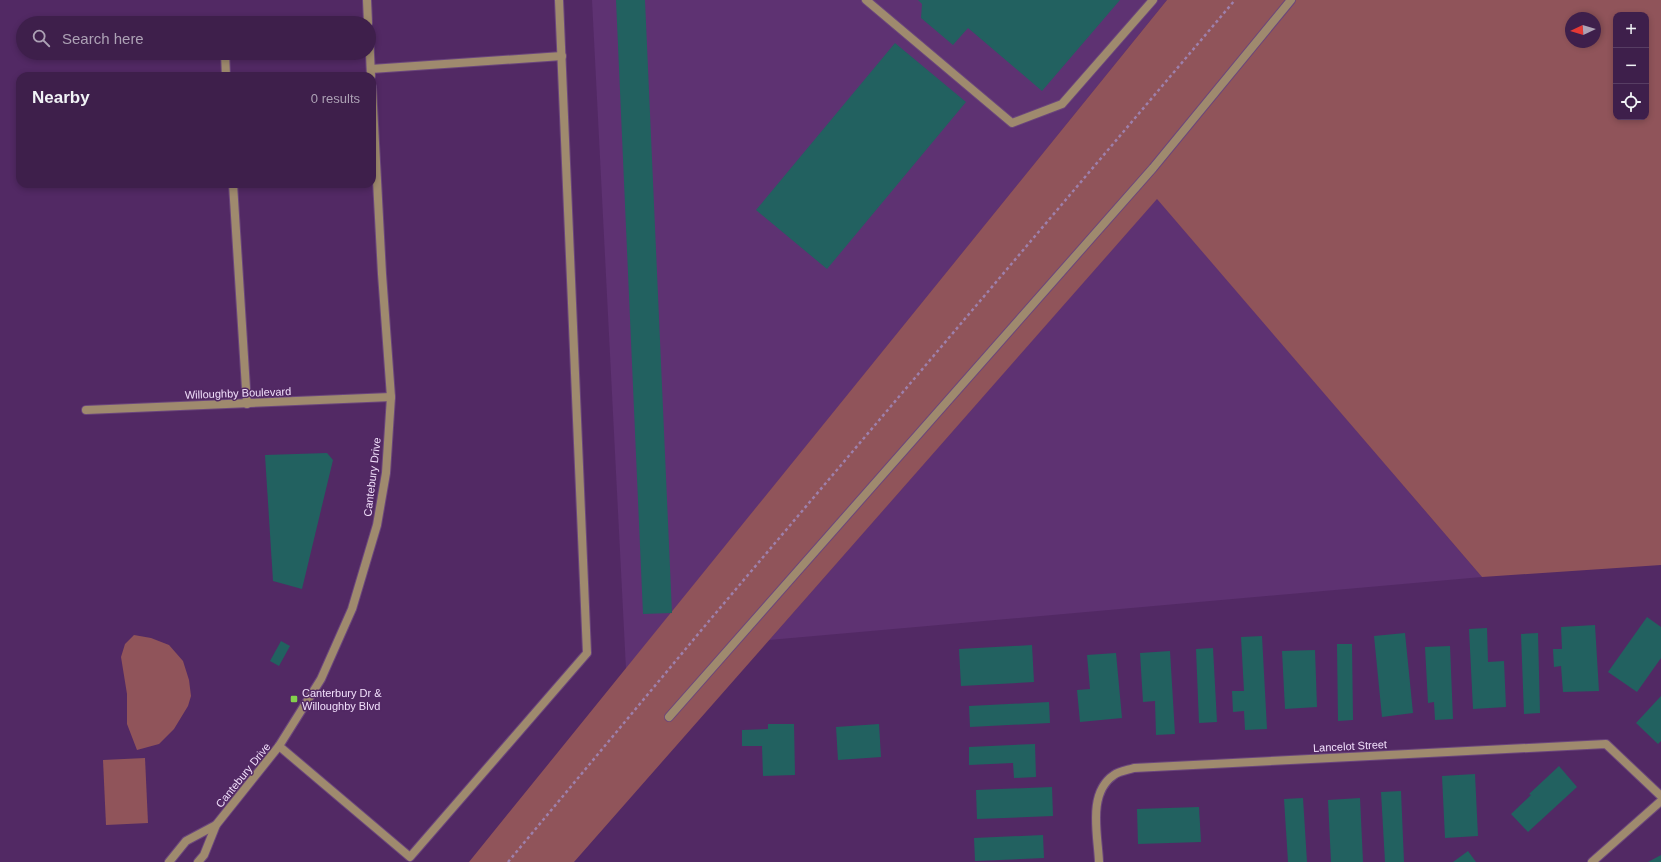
<!DOCTYPE html>
<meta charset="utf-8">
<style>
:root{--surface:#3e1f4b;--page:#492c55;--text:#f1f3f6;--muted:#ada2b5;--line:#573d63}
body{margin:0;font-family:Helvetica,sans-serif;background:var(--page);color:var(--text)}
.controls{position:absolute;right:12px;top:12px;display:grid;overflow:hidden;border-radius:8px;box-shadow:0 2px 6px #0003}
.controls button{width:36px;height:36px;display:grid;place-items:center;padding:0;border:0;border-bottom:1px solid var(--line);background:var(--surface);color:var(--text);font:20px sans-serif}
.compass{position:absolute;left:1565px;top:12px;width:36px;height:36px;border-radius:50%;background:var(--surface);box-shadow:0 2px 6px #0003;rotate:266deg}
.list{margin:0;padding:0;list-style:none}
h2{display:flex;justify-content:space-between;align-items:center;height:52px;margin:0;padding:0 16px;font-size:17px}
h2 small{font-size:13px;font-weight:400;color:var(--muted)}
.icon{flex:none;width:22px;height:22px;fill:none;stroke:currentColor;stroke-width:2;stroke-linecap:round;stroke-linejoin:round}
.map{position:relative;flex:none;width:1661px;height:862px;overflow:hidden}
.search{position:absolute;background:var(--surface);box-shadow:0 2px 6px #0003;left:16px;top:16px;width:360px;height:44px;display:flex;align-items:center;gap:10px;box-sizing:border-box;padding:0 14px;border-radius:22px;color:var(--muted);font-size:15px}
.panel{position:absolute;background:var(--surface);box-shadow:0 2px 6px #0003;left:16px;top:72px;width:360px;height:116px;border-radius:12px}
.map>svg:first-child{display:block}
.built{fill:#5e3272}
.green{fill:#90545a;fill-rule:evenodd}
.building{fill:#226160}
.lines{fill:none;stroke-linecap:round;stroke-linejoin:round}
.service-casing{stroke:#6b467c;stroke-width:10}
.minor-casing{stroke:#6b467c;stroke-width:10}
.path{stroke:#9e80ac;stroke-width:2.5;stroke-dasharray:3 3;stroke-linecap:butt}
.service{stroke:#9f8a6e;stroke-width:8}
.minor{stroke:#9f8a6e;stroke-width:8}
.poi-dot{fill:#84d04d;stroke:#522964;stroke-width:1.5}
.labels{text-anchor:middle;dominant-baseline:central;stroke-width:3;stroke-linejoin:round;paint-order:stroke}
.street-label{font-size:11px;fill:#f1dffb;stroke:#522964}
.poi-label{font-size:11px;fill:#f1dffb;stroke:#522964;text-anchor:start}
</style>
<div class="map">
<svg width="1661" height="862" viewBox="0 0 1661 862">
<rect width="100%" height="100%" fill="#522964"/>
<g class="built">
<path d="M592 0H1167L626 669Z"/>
<path d="M1157 198 1482 577 769 640Z"/>
</g>
<g class="green">
<path d="M1167 0H1661V565L1482 577 1157 199 574 862H469ZM1616 15H1646V117H1616ZM1571 18H1595V42H1571Z"/>
<path d="M134 635 151 638 169 645 183 661 189 680 191 696 188 706 174 729 159 744 137 750 127 724V694L121 657 125 644Z"/>
<path d="M145 758 148 823 106 825 103 760Z"/>
</g>
<g class="building">
<path d="M616 0H645L672 613 643 614Z"/>
<path d="M918 0H1120L1042 91 968 28 953 45 921 18 922 4Z"/>
<path d="M895 43 966 102 827 269 756 210Z"/>
<path d="M327 453 333 460 302 589 273 581 265 455Z"/>
<path d="M1647 617 1661 627V658L1637 692 1608 672Z"/>
<path d="M1595 625 1599 691 1563 692 1561 666 1554 667 1553 649H1562L1561 627Z"/>
<path d="M1487 628 1488 662 1504 661 1506 707 1473 709 1469 629Z"/>
<path d="M1405 633 1413 713 1382 717 1374 636Z"/>
<path d="M1538 633 1540 713 1524 714 1521 634Z"/>
<path d="M1262 636 1267 729 1245 730 1244 711 1233 712 1232 691H1244L1241 637Z"/>
<path d="M281 641 290 646 279 666 270 661Z"/>
<path d="M1337 644H1352L1353 720 1338 721Z"/>
<path d="M1032 645 1034 682 961 686 959 649Z"/>
<path d="M1450 646 1453 719 1435 720 1434 702 1428 703 1425 647Z"/>
<path d="M1213 648 1217 722 1199 723 1196 649Z"/>
<path d="M1315 650 1317 707 1285 709 1282 651Z"/>
<path d="M1170 651 1175 734 1156 735 1155 701 1143 702 1140 653Z"/>
<path d="M1116 653 1122 718 1080 722 1077 690 1090 689 1087 655Z"/>
<path d="M1661 696V741L1658 744 1636 723Z"/>
<path d="M1049 702 1050 723 970 727 969 706Z"/>
<path d="M768 724H794L795 775 763 776 762 746H742V730L768 729Z"/>
<path d="M879 724 881 757 838 760 836 727Z"/>
<path d="M1035 744 1036 777 1014 778 1013 763 969 765V747Z"/>
<path d="M1559 766 1577 787 1528 832 1511 814 1531 795 1529 794Z"/>
<path d="M1475 774 1478 836 1445 838 1442 776Z"/>
<path d="M1052 787 1053 816 977 819 976 790Z"/>
<path d="M1401 791 1404 862H1385L1381 792Z"/>
<path d="M1303 798 1307 862H1288L1284 799Z"/>
<path d="M1360 798 1363 862H1331L1328 800Z"/>
<path d="M1199 807 1201 842 1138 844 1137 809Z"/>
<path d="M1043 835 1044 858 975 861 974 838Z"/>
<path d="M1468 851 1476 862H1453Z"/>
<path d="M1661 855V862H1648Z"/>
</g>
<g class="lines">
<defs>
<g id="service">
<path d="M866 0 1012 123 1062 104 1153 0"/>
<path d="M225 53 226 76"/>
<path d="M371 69 562 56"/>
<path d="M233 184 247 404"/>
<path d="M86 410 391 397"/>
<path d="M669 717 1153 168 1291 0"/>
<path d="M279 746 410 857 587 653 559 0"/>
</g>
<g id="minor">
<path d="M367 0 368 23"/>
<path d="M369 33 371 76"/>
<path d="M169 862 186 841 216 825"/>
<path d="M198 862 204 855 216 825 279 746 321 679 352 609 377 525 386 473 391 397 382 274 372 87"/>
<path d="M1099 862C1098 835 1087 793 1114 775 1119 771 1128 770 1134 768L1606 744 1661 796"/>
<path d="M1592 862 1661 801"/>
</g>
</defs>
<use href="#service" class="service-casing"/>
<use href="#minor" class="minor-casing"/>
<path class="path" d="M508 862 709 621 1235 0"/>
<use href="#service" class="service"/>
<use href="#minor" class="minor"/>
</g>
<rect class="poi-dot" x="290" y="695" width="8" height="8" rx="2"/>
<g class="labels">
<g class="street-label">
<text transform="translate(238 393) rotate(-2)">Willoughby Boulevard</text>
<text transform="translate(372 477) rotate(-83)">Cantebury Drive</text>
<text transform="translate(1350 746) rotate(-3)">Lancelot Street</text>
<text transform="translate(243 775) rotate(-51)">Cantebury Drive</text>
</g>
<g class="poi-label">
<text x="302" y="693">Canterbury Dr &amp;<tspan x="302" dy="13">Willoughby Blvd</tspan></text>
</g>
</g>
</svg>
<div class="controls">
<button>+</button>
<button>−</button>
<button><svg class="icon" aria-label="locate" viewBox="0 0 24 24"><circle cx="12" cy="12" r="6"/><path d="M12 2v4M12 18v4M2 12h4M18 12h4"/></svg></button>
</div>
<svg class="compass" viewBox="-18 -18 36 36"><path d="M0-13l5 13h-10z" fill="#e53935"/><path d="M0 13l5-13h-10z" fill="#ada2b5"/></svg>
<div class="search"><svg class="icon" aria-label="search" viewBox="0 0 24 24"><circle cx="10" cy="10" r="6"/><path d="M15 15l6 6"/></svg>Search here</div>
<section class="panel">
<h2>Nearby<small>0 results</small></h2>
<ul class="list">
</ul>
</section>
</div>
